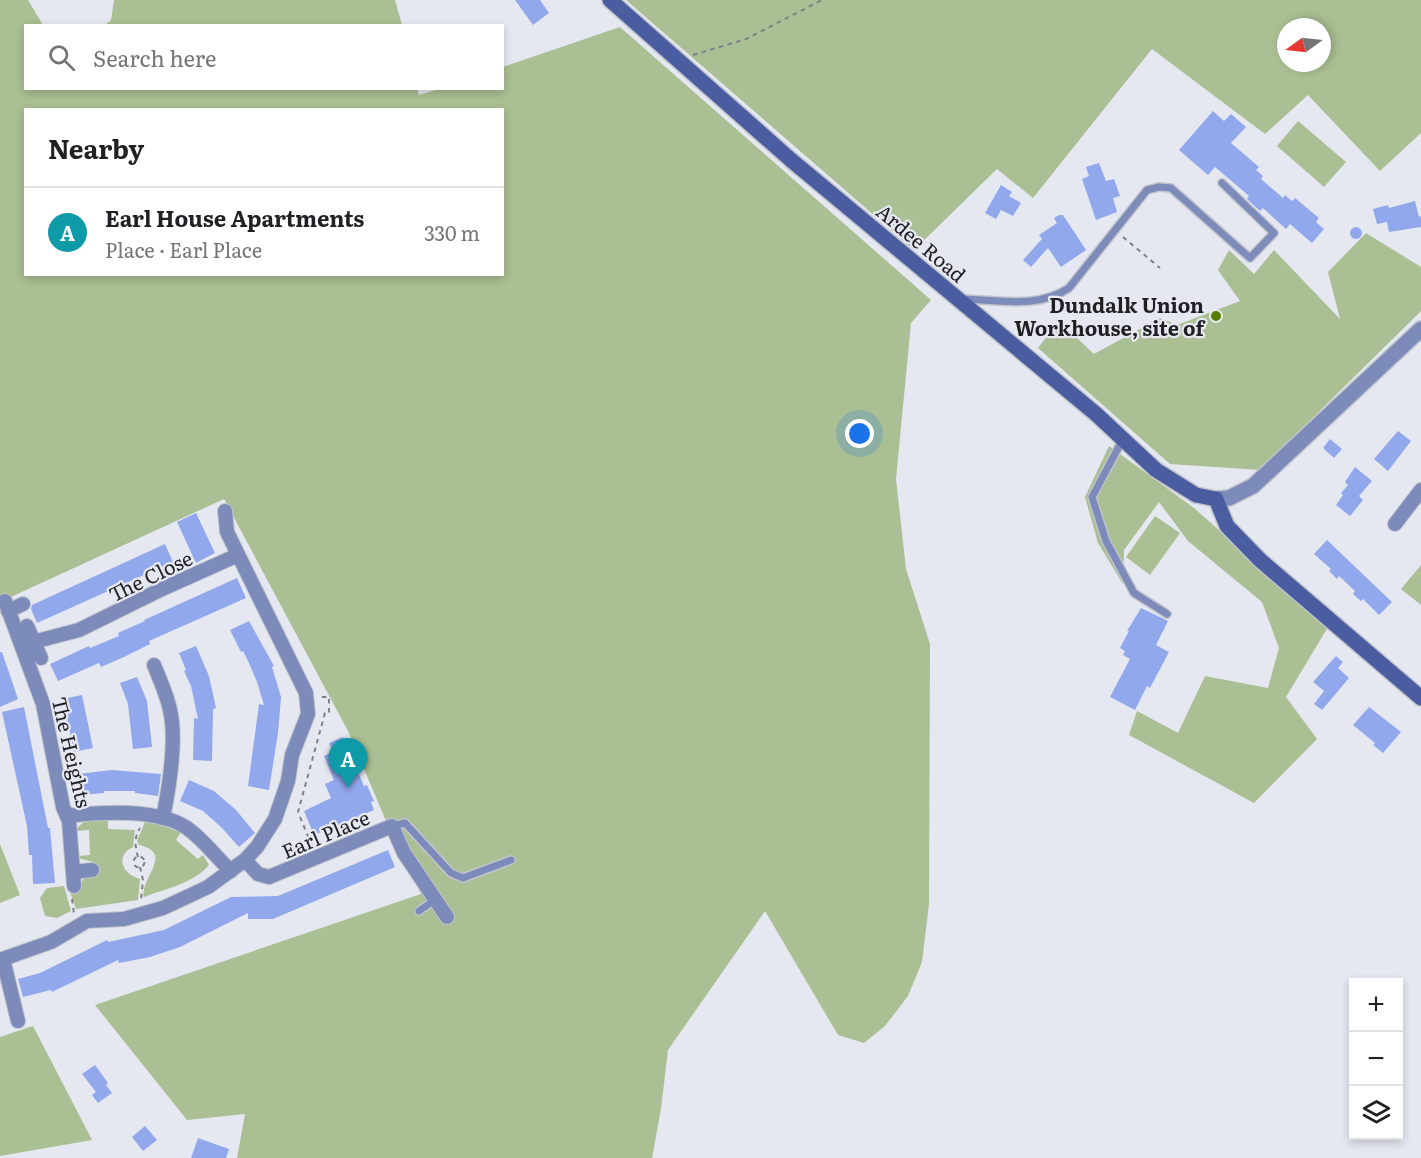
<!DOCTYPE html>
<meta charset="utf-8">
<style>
:root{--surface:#fff;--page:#f2f2f2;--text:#202124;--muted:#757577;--line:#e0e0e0;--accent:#0b8043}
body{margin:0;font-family:Literata,serif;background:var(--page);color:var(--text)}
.controls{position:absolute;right:18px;bottom:18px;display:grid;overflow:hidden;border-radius:0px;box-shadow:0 3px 9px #0003}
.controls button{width:54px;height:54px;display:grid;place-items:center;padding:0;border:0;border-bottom:2px solid var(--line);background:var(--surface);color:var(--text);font:30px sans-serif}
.compass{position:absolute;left:1277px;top:18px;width:54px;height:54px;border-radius:50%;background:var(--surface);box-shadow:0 3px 9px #0003;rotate:255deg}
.you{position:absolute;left:860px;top:434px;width:21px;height:21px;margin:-15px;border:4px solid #fff;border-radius:50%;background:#1a73e8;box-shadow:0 0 0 9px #1a73e833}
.badge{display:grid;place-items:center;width:39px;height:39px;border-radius:50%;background:var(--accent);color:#fff;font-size:20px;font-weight:700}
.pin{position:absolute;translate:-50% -50px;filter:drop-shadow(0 2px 3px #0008)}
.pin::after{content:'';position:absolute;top:32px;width:21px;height:18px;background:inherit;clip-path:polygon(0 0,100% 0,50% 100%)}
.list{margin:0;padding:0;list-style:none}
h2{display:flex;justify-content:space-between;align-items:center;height:78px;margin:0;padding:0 24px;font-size:26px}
h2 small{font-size:20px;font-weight:400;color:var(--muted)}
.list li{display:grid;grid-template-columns:39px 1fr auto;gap:18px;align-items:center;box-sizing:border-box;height:90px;padding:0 24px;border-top:2px solid var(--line)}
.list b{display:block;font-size:22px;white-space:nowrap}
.list p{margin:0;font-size:20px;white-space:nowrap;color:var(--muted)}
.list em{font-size:20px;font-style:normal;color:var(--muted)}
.icon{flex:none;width:33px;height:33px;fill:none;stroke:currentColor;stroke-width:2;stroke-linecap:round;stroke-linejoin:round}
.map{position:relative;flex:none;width:1421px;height:1158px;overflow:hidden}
.search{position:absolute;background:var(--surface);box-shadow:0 3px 9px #0003;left:24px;top:24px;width:480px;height:66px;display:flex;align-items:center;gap:15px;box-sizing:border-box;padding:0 21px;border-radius:0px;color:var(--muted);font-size:22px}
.panel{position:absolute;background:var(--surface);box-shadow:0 3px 9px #0003;left:24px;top:108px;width:480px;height:168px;border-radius:0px}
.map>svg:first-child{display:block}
.green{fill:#aabf93;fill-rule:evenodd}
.building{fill:#92a8ed}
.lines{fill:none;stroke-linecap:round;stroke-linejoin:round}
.service-casing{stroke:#c1c4cc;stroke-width:10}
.minor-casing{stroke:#c1c4cc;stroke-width:16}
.tertiary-casing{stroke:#c1c4cc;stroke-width:18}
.secondary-casing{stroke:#c1c4cc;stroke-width:18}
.path{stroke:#7f8187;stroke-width:2;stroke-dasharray:4.5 4.5;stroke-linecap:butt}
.service{stroke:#7c8bba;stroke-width:7}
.minor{stroke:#7c8bba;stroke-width:14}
.tertiary{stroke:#7c8bba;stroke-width:15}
.secondary{stroke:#4a5da1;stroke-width:15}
.poi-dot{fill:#567f01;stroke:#e5e8f1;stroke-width:2}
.labels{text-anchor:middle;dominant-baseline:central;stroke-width:4.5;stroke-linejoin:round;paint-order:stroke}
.street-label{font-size:20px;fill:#1f2023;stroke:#e5e8f1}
.poi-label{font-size:20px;font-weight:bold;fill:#1f2023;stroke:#e5e8f1;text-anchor:end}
</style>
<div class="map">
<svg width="1421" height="1158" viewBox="0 0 1421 1158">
<rect width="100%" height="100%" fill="#e5e8f1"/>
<g class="green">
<path d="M0 0H28L43 25 26 26V88H417L419 95 439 89 502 88 503 67 620 27 931 300 911 323 896 479 906 569 930 644 929 904 922 962 908 996 885 1026 864 1043 838 1035 765 911 668 1050 661 1109 652 1158H237L245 1114 187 1120 95 1005 421 894 386 821 348 731 224 499 0 602ZM26 110H502V274H26Z"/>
<path d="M114 0H395L402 25H105L111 20Z"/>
<path d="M626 0H1421V133L1380 171 1308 95 1265 134 1152 49 1033 198 997 169 914 250ZM1286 27H1322V63H1286Z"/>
<path d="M1298 121 1346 162 1324 187 1277 146Z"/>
<path d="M1366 233 1421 267V311L1260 470 1170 464 1038 348 1059 321 1094 354 1160 318 1177 325 1240 301 1218 270 1229 250 1254 274 1274 250 1340 319 1328 272Z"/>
<path d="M1109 446 1194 508 1328 627 1286 697 1317 739 1254 803 1129 735 1137 711 1178 733 1205 676 1268 688 1279 648 1262 602 1188 541 1159 502 1124 550 1123 584 1098 543 1085 497Z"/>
<path d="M1155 516 1180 533 1150 575 1126 557Z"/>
<path d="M1421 565V605L1401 589Z"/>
<path d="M108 819V829L135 830 133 847C114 856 123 875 140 879L138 900 76 909 69 889 78 887 94 864 93 862 78 858V856L90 855 89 830 77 831 78 827 85 821Z"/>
<path d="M145 822 157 824 181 832 176 840 198 859 203 855 209 865C194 883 165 889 144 897 140 878 175 853 139 845L137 841Z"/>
<path d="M0 844 20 895 0 903Z"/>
<path d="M64 886 71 911 57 918 45 916 40 898 47 888Z"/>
<path d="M33 1026 92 1140 0 1156V1037Z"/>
</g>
<g class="building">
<path d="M515 0H540L549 13 533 25Z"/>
<path d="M1213 111 1224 121 1231 114 1246 127 1231 143 1259 167 1256 170 1263 176 1261 179 1283 198 1285 195 1292 201 1295 198 1319 218 1316 222 1324 229 1312 243 1290 224 1286 229 1263 208 1260 211 1247 199 1249 196 1215 167 1208 175 1179 150Z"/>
<path d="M1099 163 1106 181 1114 179 1120 196 1113 198 1117 212 1096 220 1082 179 1089 176 1086 167Z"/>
<path d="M1001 185 1012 192 1009 196 1021 203 1013 216 1001 210 996 219 985 213Z"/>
<path d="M1415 201 1419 217 1421 216V227L1389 232 1387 222 1377 224 1373 209 1388 205 1389 208Z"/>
<path d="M1059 215H1063L1086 250 1061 267 1048 248 1031 267 1023 260 1042 239 1039 235 1057 223 1054 218Z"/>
<circle cx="1356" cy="233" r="6"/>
<path d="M1398 431 1411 441 1388 471 1374 459Z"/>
<path d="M1330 439 1342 449 1334 458 1323 448Z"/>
<path d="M1355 467 1372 481 1359 496 1363 500 1350 516 1336 505 1343 495 1341 493 1348 485 1345 482Z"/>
<path d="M196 513 215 553 196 563 177 522Z"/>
<path d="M1327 540 1392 602 1379 615 1363 599 1361 601 1353 594 1355 591 1339 576 1337 579 1329 571 1331 569 1314 554Z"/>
<path d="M165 544 173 562 37 623 31 609 32 605Z"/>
<path d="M237 578 246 598 149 641 150 644 124 657 101 667 99 663 58 681 50 664 89 646 90 648 119 636 118 633 145 621 144 620Z"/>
<path d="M1141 608 1168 621 1156 645 1169 652 1150 688 1147 686 1135 710 1110 697 1130 659 1123 655 1125 651 1120 648 1129 631H1127Z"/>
<path d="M249 621 274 666 272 667 281 697 278 733 269 790 248 786 259 704 264 705 257 682 249 663 243 651 241 652 230 630Z"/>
<path d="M196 646 209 676 216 708 213 709 212 761 193 760 194 718 198 719 191 686 184 671 186 670 179 653Z"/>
<path d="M0 652H2L18 699 0 707Z"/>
<path d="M1336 656 1343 662 1338 668 1349 678 1322 710 1314 704 1324 691 1313 682Z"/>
<path d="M137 677 147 701 152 747 133 749 128 704 120 683Z"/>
<path d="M82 695 93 748 74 752 63 699Z"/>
<path d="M24 707 48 828H50L55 883 33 884 32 855H29L27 826 2 712Z"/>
<path d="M1369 707 1401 732 1383 753 1373 745 1375 743 1353 725Z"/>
<path d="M343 737 364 786 367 785 374 801 371 802 374 810 314 835 304 811 331 798 325 784 334 780 324 756 333 752 329 743Z"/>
<path d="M112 770 161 774 158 796 135 793V791H104V793L81 795 79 774Z"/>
<path d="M189 780 214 791 236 810 255 833 239 847 221 827 203 811 180 801Z"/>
<path d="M388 850 395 867 273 919H248V913L180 947 150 957 119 963 118 960 52 992 51 990 23 997 18 979 40 973 107 940 108 942 164 930 231 897 278 896Z"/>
<path d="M95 1065 108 1083 106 1085 112 1093 98 1103 92 1095 96 1092 82 1074Z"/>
<path d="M145 1126 157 1140 143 1151 132 1137Z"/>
<path d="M198 1138 229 1149 226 1158H191Z"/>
</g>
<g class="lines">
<defs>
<g id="service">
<path d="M962 299C998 300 1038 309 1069 288L1147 190 1159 187 1171 188 1250 258 1274 233 1222 183"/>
<path d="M1123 439 1092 497 1106 541 1134 593 1167 614"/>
<path d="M392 826 405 823 451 873 463 878 511 860"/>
<path d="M419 911 436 899"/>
</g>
<g id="minor">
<path d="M1395 524 1421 490"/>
<path d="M5 601 43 704 63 807 69 821 74 886"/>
<path d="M8 611 23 604"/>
<path d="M27 626 41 658"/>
<path d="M33 642 79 630 162 589 238 555"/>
<path d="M154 665C160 680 167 695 170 710 177 739 169 788 163 818"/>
<path d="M67 816C102 812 157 808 187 828 204 840 216 857 231 871"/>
<path d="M245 860 258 874 269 877 392 826 404 853 447 917"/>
<path d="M73 872 92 870"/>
<path d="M3 959 18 1021"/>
<path d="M0 960 51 942 87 921 124 919 163 908 208 887 245 860 257 847 275 819 288 781 292 755 308 714 306 693 227 532 225 511"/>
</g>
<path id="tertiary" d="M1216 499 1229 498 1253 486 1421 329"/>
<path id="secondary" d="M610 0 791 160 1096 414 1156 470 1196 495 1216 499 1227 526 1260 560 1421 698"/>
</defs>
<use href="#service" class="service-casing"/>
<use href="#minor" class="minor-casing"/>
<use href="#tertiary" class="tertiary-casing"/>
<use href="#secondary" class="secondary-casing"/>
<g class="path">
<path d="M693 55 746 39 822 0"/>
<path d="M1123 237 1160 268"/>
<path d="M312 846 298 812 325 713H329V697H319"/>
<circle cx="139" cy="862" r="5.5"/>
<path d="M138 857C135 847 134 837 140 828"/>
<path d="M140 867 143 880 141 900"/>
<path d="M72 899 74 914"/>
</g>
<use href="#service" class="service"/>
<use href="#minor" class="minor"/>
<use href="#tertiary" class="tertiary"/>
<use href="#secondary" class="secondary"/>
</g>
<circle class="poi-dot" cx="1216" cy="316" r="6"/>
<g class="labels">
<g class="street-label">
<text transform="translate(922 242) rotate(40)">Ardee Road</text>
<text transform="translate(150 575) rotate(-26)">The Close</text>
<text transform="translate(73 752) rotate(77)">The Heights</text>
<text transform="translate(325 833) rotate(-23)">Earl Place</text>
</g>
<g class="poi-label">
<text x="1204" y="304">Dundalk Union<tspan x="1204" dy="23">Workhouse, site of</tspan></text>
</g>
</g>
</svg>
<div class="controls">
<button>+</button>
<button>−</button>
<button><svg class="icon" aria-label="layers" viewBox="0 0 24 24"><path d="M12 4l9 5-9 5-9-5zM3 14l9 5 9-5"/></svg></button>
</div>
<svg class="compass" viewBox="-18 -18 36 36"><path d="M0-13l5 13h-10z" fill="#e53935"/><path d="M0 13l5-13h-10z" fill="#757577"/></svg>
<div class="you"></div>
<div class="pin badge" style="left:348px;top:788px;background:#0f9aa8">A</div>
<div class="search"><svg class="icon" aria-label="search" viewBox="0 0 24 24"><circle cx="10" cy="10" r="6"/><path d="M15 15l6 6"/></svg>Search here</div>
<section class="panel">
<h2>Nearby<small></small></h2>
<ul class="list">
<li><span class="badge" style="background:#0f9aa8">A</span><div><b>Earl House Apartments</b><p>Place · Earl Place</p></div><em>330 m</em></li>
</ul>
</section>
</div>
